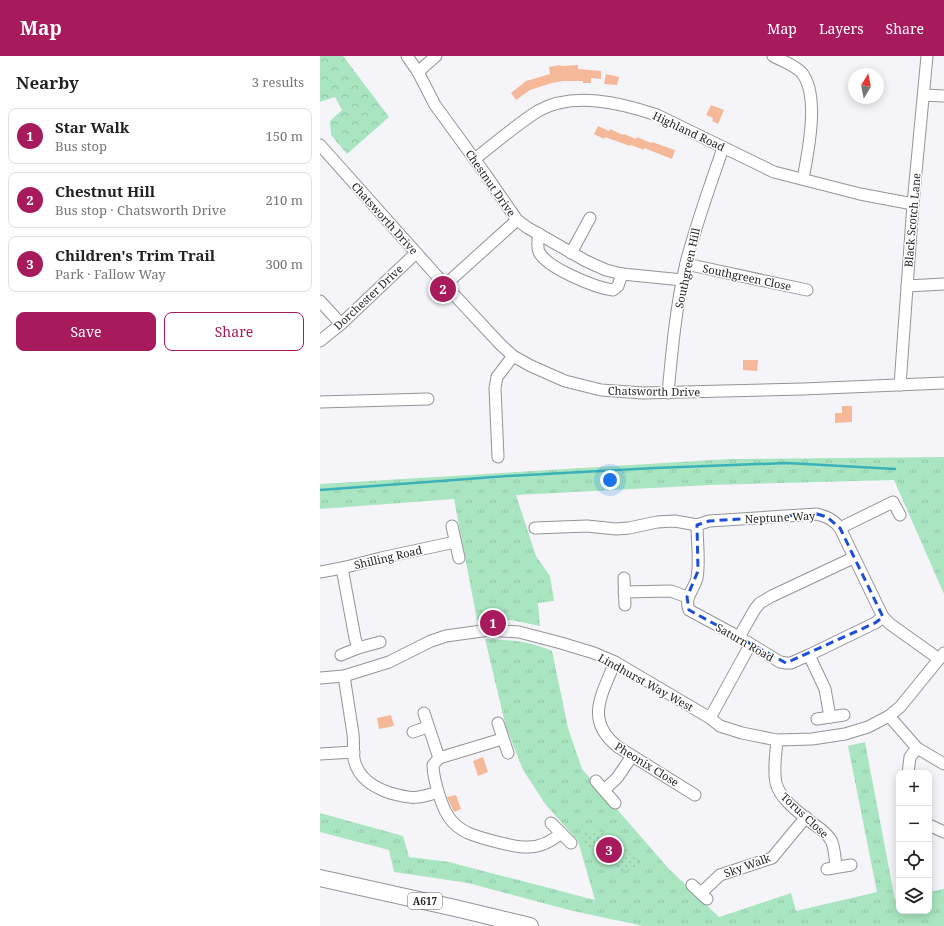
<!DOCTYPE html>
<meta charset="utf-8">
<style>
:root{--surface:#fff;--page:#f2f2f2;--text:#222;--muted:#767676;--line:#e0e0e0;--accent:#a71a5b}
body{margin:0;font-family:"Noto Serif",serif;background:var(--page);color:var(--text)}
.controls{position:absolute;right:12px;bottom:12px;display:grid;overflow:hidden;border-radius:8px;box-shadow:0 2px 10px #0003}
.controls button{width:36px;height:36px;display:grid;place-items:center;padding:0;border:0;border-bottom:1px solid var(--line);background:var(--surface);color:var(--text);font:20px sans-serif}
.compass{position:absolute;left:528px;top:12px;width:36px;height:36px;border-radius:50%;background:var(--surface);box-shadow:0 2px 10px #0003;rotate:10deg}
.you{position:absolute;left:290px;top:424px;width:14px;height:14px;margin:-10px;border:3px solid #fff;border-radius:50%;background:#1a73e8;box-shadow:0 0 0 6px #1a73e833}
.badge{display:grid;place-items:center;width:26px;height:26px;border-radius:50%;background:var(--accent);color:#fff;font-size:13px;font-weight:700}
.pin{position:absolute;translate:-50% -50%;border:2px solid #fff;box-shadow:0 1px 4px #0006}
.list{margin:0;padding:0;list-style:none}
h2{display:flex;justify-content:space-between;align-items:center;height:52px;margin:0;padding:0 16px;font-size:17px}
h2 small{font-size:13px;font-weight:400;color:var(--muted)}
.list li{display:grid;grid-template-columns:26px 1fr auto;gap:12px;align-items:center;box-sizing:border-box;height:56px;margin:0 8px 8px;padding:0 8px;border:1px solid var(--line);border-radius:8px}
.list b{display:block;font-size:15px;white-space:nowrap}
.list p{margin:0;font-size:13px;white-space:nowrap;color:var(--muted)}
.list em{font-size:13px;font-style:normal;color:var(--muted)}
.actions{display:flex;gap:8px;padding:12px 16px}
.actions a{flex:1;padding:9px 0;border:1px solid var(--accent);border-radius:8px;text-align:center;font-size:14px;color:var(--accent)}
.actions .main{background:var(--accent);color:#fff}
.icon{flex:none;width:22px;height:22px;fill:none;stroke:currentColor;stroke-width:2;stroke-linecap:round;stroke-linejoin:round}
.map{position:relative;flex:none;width:624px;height:870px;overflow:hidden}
header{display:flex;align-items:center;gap:24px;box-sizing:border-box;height:56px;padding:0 20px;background:var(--accent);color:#fff}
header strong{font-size:19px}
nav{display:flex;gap:22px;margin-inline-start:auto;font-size:14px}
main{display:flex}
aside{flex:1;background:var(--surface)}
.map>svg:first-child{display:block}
.grass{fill:url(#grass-tufts)}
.forest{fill:url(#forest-crowns)}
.park{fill:url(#park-dots)}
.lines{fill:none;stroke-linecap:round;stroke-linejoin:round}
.stream{stroke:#3ab2b8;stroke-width:2.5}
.building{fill:#f5b999}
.minor-casing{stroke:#949498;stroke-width:13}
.highway-casing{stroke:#949498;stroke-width:18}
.minor{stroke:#fff;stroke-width:11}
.highway{stroke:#fff;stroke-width:16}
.marked{fill:none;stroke:#1d4ed8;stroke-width:3;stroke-dasharray:8 5;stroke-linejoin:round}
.labels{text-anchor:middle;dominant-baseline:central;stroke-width:3;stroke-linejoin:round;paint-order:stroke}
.shield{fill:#fff;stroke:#666668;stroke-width:1}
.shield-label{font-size:10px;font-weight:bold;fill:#252527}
.street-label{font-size:11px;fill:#252527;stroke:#fff}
</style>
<header>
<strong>Map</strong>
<nav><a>Map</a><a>Layers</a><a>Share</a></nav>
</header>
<main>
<aside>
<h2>Nearby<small>3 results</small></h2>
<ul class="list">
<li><span class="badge">1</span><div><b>Star Walk</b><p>Bus stop</p></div><em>150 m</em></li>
<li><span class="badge">2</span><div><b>Chestnut Hill</b><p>Bus stop · Chatsworth Drive</p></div><em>210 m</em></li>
<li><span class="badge">3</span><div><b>Children's Trim Trail</b><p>Park · Fallow Way</p></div><em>300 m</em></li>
</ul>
<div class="actions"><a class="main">Save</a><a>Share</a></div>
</aside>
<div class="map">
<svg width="624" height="870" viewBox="0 0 624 870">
<defs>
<pattern id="grass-tufts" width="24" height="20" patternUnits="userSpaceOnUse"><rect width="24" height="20" fill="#a9e5c1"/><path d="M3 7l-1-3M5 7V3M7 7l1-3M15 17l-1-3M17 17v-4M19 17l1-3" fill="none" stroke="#91c4a6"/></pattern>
<pattern id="forest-crowns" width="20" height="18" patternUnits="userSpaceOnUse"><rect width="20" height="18" fill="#a9e5c1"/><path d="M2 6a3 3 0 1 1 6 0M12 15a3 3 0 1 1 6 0" fill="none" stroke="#91c4a6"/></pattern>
<pattern id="park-dots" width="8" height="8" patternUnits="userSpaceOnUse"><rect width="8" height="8" fill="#a9e5c1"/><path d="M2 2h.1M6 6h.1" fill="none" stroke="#91c4a6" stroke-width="1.8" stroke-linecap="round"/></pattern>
</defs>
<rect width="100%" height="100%" fill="#f5f5f9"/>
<g class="grass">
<path d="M624 401V538L574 424 390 429 196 439 216 500 230 520 234 545 218 547 220 570 191 564H157L134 443 0 453V428L409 403Z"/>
<path d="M165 583C190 584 209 585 232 595L248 672 262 713 349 813 399 861 471 837 476 855 557 836 528 690 545 686 575 844 579 843V855H609V836L624 833V870H323L249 854 148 827 74 816 69 794 0 776V757L83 780 89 801 129 806 275 844 258 785 226 749 203 714 186 671Z"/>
</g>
<path class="forest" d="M0 0H23L69 61 27 98 11 79 10 65 22 54 15 41 0 46Z"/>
<path class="park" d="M272 775H279L288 778 320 807C310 814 303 819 292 811 287 808 285 802 281 799 274 792 267 795 262 784L263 779Z"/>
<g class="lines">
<path class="stream" d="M0 434 187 420 335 412 467 407 575 413"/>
</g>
<g class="building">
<path d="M240 9 241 10 258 9V13L281 15V23L271 22V27H263V25H243L232 27 210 34 196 44 191 37 206 25 230 18 229 11Z"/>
<path d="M286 18 299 21 297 29 284 28Z"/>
<path d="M391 49 404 54 398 68 392 65 393 62 386 59Z"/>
<path d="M278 70 289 75 290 73 303 79 304 78 316 83 317 81 331 87 332 86 355 94 352 103 324 92V94L311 89 310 90 285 81 284 83 274 78Z"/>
<path d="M423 304H438L437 315 423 314Z"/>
<path d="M522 350H532V366L515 367V357H522Z"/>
<path d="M71 659 74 670 59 673 57 662Z"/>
<path d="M163 701 168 716 158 720 153 705Z"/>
<path d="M136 739 141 753 134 756 127 741Z"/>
</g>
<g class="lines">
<defs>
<g id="minor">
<path d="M87 0 98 16 115 49 166 119 197 164 208 172 266 205 286 214 302 218 363 224"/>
<path d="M453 0C462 5 475 9 482 17 500 40 488 96 483 123"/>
<path d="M98 16 116 0"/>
<path d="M604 39 624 40"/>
<path d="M0 89 125 229 181 289 193 300 211 310 245 325 281 334 323 337 483 333 624 327"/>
<path d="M155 103C175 87 196 69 218 55 253 35 301 47 337 59L454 116 540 138 593 148"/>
<path d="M219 178C218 183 217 191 219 196 227 212 276 232 293 234L298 230 302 218"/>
<path d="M251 197 270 162"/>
<path d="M366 208 487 234"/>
<path d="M125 229 197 164"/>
<path d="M587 230 624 228"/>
<path d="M0 245 21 268"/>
<path d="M0 285 21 268 96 197"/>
<path d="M580 329 593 148 607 0"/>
<path d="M348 337C352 294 356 250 366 207 376 168 390 130 403 92"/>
<path d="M0 346 108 343"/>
<path d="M178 401 175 332 177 321 193 300"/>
<path d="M377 469C377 486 380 505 377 522 374 534 364 541 369 554L419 581 460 606 466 607H471L489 599 555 567 563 561"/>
<path d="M132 470 139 502"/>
<path d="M215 472 267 470 296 473 309 472 337 466 355 465 377 469 389 465 497 458C507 461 513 463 520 472L563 561 570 568 619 603"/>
<path d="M520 472 573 446 580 459"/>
<path d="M22 512 35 582 38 592"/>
<path d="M0 516 22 512 61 502 135 486"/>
<path d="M304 522 305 549"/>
<path d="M304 536 351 535 367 541"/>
<path d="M419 581 435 553 440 547 452 540 533 502"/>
<path d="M21 599 38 592 60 586"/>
<path d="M489 599 505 633 510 661"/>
<path d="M295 606C282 639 264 664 298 691L375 739"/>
<path d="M24 620C27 640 30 659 33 678 34 687 33 695 34 703 38 722 53 731 70 737 92 743 97 743 118 736"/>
<path d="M0 622 24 620 69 606 111 585 126 580 169 574 199 576 241 587 274 597 295 606 390 662 400 670 422 677 457 684 492 683 525 678 548 671 569 660 580 651 624 597"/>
<path d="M104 657 119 702"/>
<path d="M569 660 597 692 624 708"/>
<path d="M390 662 430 589"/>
<path d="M497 663 524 659"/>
<path d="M178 667 188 697"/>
<path d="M93 676 107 671"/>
<path d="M457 684C456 698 453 713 456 727 460 744 482 759 495 769 501 773 507 778 511 784 515 792 515 803 516 811"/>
<path d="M0 698 34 696"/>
<path d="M119 702 113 709C113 722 122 754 131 764 135 769 142 774 148 777 160 782 196 792 208 791 220 791 232 785 241 777"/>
<path d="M119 702 182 683"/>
<path d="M588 717 590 701 597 692"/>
<path d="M276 725 295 747"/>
<path d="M284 734 297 722 312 700"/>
<path d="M231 767 251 787"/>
<path d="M609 769 624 776"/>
<path d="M507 813 531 809"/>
<path d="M372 829 387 843"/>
<path d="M381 837 400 819 452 802 486 761"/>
</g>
<path id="highway" d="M0 822 135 852 210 870"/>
</defs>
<use href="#minor" class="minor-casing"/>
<use href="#highway" class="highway-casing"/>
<use href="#minor" class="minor"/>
<use href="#highway" class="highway"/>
</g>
<path class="marked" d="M497 458 507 461 520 472 563 561 555 567 466 607 369 554 367 541 378 515 377 469 389 465Z"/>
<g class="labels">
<rect class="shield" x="88" y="837" width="34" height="16" rx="3"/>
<g class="shield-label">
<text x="105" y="845">A617</text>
</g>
<g class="street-label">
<text transform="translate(369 75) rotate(25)">Highland Road</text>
<text transform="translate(171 127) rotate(55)">Chestnut Drive</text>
<text transform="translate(65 162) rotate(48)">Chatsworth Drive</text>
<text transform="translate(592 164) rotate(-85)">Black Scotch Lane</text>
<text transform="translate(367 212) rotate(-78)">Southgreen Hill</text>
<text transform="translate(427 221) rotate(12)">Southgreen Close</text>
<text transform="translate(48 241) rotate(-43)">Dorchester Drive</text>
<text transform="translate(334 335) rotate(1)">Chatsworth Drive</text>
<text transform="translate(460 461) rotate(-3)">Neptune Way</text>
<text transform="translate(68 501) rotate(-13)">Shilling Road</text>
<text transform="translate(425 586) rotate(30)">Saturn Road</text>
<text transform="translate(326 626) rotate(29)">Lindhurst Way West</text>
<text transform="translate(327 708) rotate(32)">Pheonix Close</text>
<text transform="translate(485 759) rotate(43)">Torus Close</text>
<text transform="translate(427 809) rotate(-20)">Sky Walk</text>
</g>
</g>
</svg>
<div class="controls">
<button>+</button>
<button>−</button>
<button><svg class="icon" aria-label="locate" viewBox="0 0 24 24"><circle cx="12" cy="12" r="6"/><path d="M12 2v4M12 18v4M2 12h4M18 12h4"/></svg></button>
<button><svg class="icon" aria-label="layers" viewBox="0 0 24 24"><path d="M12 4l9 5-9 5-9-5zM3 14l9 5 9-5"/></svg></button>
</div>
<svg class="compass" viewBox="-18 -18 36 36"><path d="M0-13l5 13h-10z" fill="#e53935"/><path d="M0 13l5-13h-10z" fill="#767676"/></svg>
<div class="you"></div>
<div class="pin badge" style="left:173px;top:567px">1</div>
<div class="pin badge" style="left:123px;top:233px">2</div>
<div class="pin badge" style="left:289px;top:794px">3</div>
</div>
</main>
